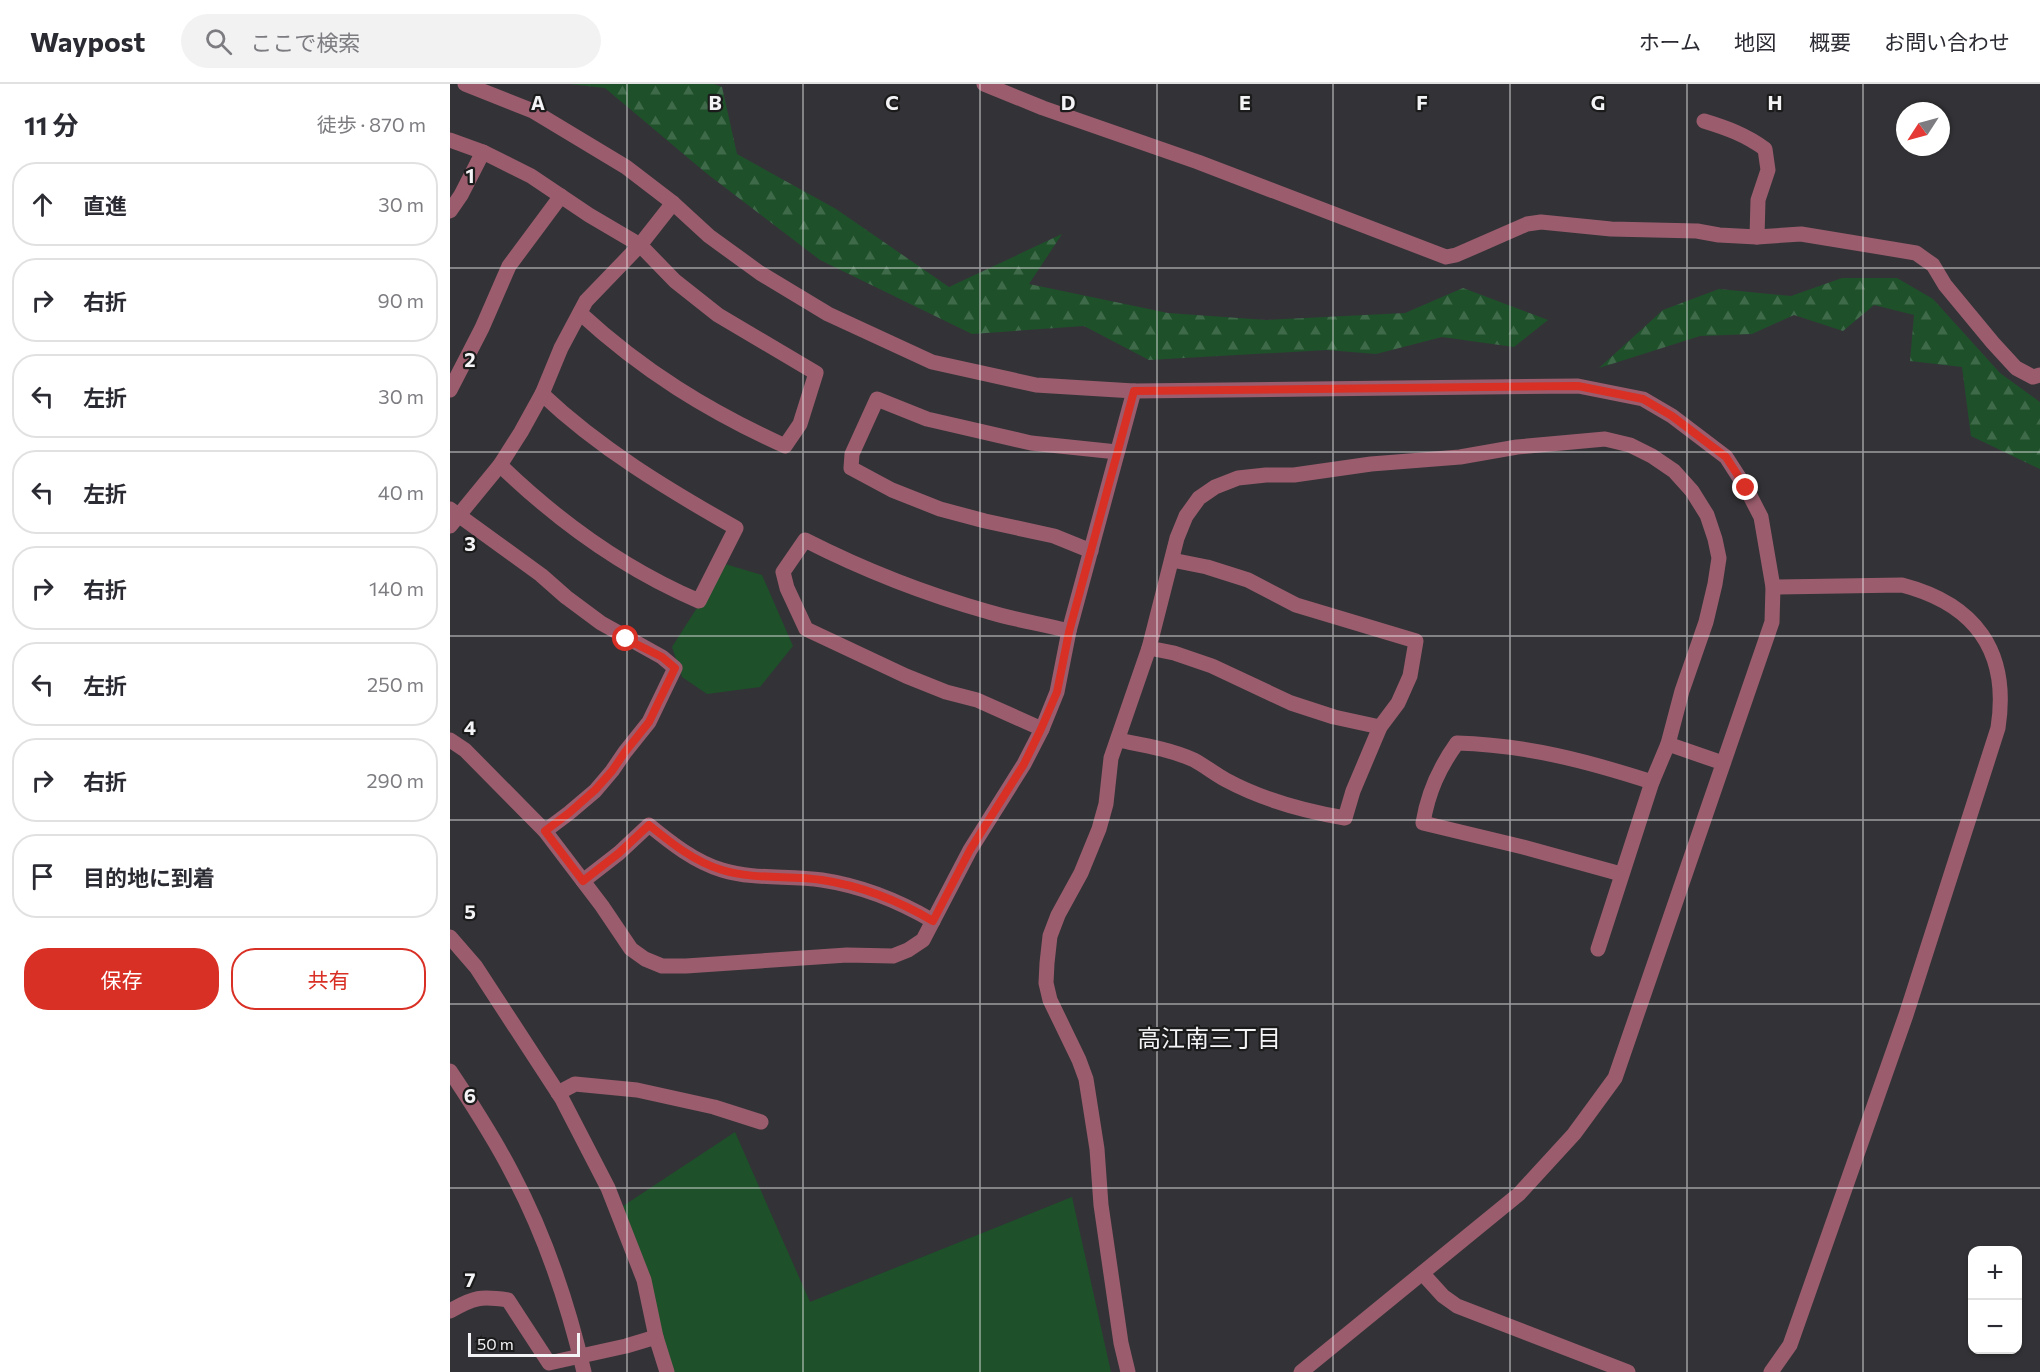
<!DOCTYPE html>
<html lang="ja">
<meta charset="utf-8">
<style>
:root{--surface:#fff;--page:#f2f2f3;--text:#2b2b33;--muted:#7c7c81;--line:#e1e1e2;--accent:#d93025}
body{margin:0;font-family:Commissioner,"Noto Sans JP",sans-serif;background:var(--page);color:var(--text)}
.controls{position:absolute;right:18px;bottom:18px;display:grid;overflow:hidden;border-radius:12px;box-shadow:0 2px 4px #0004}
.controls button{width:54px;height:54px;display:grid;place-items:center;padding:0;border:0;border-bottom:2px solid var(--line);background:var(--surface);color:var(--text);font:30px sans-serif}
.compass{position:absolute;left:1446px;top:18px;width:54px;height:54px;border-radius:50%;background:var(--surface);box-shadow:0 2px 4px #0004;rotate:234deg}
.scale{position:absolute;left:18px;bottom:15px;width:112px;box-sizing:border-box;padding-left:6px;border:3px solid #f4f4f7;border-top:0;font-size:16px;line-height:21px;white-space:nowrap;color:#f4f4f7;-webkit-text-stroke:4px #1b1b1c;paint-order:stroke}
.stop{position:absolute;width:18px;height:18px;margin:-14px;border:4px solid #d93025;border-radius:50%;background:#fff}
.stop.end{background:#d93025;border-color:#fff;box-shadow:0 2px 6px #0008}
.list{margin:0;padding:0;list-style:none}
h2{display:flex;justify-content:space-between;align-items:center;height:78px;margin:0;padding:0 24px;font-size:26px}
h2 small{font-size:20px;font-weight:400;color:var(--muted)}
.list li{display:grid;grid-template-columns:39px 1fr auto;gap:18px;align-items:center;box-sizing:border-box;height:84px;margin:0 12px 12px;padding:0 12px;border:2px solid var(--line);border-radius:24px}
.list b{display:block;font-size:22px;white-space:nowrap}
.list em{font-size:20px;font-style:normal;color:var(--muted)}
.actions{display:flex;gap:12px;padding:18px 24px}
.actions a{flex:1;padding:14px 0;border:2px solid var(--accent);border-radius:24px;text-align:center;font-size:21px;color:var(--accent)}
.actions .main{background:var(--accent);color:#fff}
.icon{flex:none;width:33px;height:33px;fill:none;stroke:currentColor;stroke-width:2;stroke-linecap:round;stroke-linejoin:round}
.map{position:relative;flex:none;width:1590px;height:1288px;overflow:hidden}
header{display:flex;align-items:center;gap:36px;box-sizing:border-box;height:84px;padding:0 30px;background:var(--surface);border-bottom:2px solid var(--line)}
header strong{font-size:28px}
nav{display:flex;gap:33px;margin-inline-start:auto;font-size:21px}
.search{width:420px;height:54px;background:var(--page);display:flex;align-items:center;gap:15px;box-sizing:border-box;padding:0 21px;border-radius:33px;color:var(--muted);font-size:22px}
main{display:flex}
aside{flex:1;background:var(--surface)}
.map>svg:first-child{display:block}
.forest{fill:url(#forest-firs)}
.green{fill:#1e502a}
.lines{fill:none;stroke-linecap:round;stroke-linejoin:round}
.minor{stroke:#9b5d6e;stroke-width:15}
.route{stroke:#d93025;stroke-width:8}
.grid{fill:none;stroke:#f4f4f7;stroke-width:1.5;stroke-opacity:0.55}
.labels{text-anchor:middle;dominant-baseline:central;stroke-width:4.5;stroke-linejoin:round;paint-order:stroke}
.neighbourhood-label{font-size:24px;fill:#f4f4f7;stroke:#1b1b1c}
.grid-label{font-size:20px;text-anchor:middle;font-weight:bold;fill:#f4f4f7;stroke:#1b1b1c;stroke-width:4.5;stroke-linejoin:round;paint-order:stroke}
</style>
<header>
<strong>Waypost</strong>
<div class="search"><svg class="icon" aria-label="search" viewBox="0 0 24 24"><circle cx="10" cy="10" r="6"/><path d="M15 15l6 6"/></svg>ここで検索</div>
<nav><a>ホーム</a><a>地図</a><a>概要</a><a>お問い合わせ</a></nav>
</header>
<main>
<aside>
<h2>11 分<small>徒歩 · 870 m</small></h2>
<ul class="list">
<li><svg class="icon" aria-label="ahead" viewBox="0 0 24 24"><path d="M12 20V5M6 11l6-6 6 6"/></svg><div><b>直進</b></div><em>30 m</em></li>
<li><svg class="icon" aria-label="right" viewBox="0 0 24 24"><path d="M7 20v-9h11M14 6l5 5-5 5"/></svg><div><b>右折</b></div><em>90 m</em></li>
<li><svg class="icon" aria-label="left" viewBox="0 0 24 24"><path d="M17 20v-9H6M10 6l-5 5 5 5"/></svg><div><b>左折</b></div><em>30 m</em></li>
<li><svg class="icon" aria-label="left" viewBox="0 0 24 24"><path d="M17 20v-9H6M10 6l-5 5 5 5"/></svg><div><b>左折</b></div><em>40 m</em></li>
<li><svg class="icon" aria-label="right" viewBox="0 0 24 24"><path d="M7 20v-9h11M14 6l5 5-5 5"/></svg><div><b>右折</b></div><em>140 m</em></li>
<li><svg class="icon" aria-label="left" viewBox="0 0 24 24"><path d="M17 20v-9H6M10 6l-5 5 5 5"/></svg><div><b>左折</b></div><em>250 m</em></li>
<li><svg class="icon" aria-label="right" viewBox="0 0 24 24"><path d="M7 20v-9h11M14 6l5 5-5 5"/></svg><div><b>右折</b></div><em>290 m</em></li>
<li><svg class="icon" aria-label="arrive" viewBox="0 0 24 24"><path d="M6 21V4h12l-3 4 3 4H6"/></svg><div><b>目的地に到着</b></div></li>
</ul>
<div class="actions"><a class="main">保存</a><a>共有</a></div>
</aside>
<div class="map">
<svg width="1590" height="1288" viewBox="0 0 1590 1288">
<defs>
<pattern id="forest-firs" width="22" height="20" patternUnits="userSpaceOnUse" patternTransform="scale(1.5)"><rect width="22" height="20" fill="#1e502a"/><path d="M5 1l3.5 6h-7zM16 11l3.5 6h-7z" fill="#3f6a4a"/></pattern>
</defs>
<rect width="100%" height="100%" fill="#333337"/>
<g class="forest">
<path d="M120 0H264L272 3 287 70 386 125 499 203 612 150 579 200 718 229 816 236 955 229 1013 204 1098 236 1064 263 992 253 926 270 877 266 699 276 634 242 522 250 370 176 256 89 155 4Z"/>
<path d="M1392 194H1447L1483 215 1550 289 1590 318V385L1521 352 1512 283 1460 277 1464 231 1424 221 1393 247 1344 231 1302 250 1250 252 1149 284 1213 226 1269 205 1341 212Z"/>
</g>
<g class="green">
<path d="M275 480 312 491 343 562 310 603 257 610 232 593 222 563Z"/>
<path d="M285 1048 360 1218 622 1113 661 1288H222L173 1122Z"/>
</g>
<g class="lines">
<g class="minor">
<path d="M15 0 83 27 176 83 223 119 259 152 310 189 378 230 482 278 586 301 684 307 1128 302 1193 315 1222 332 1276 373 1296 404 1311 433 1323 503 1322 538 1165 994 1124 1050 1069 1110 851 1288"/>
<path d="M534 0 593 24 748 78 996 173 1006 171 1077 140 1091 138 1161 145 1247 147 1269 151 1307 153 1351 150 1466 169 1483 181 1495 201 1543 259 1566 284 1583 293 1590 291"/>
<path d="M1254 37C1277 44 1296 51 1315 65L1318 86 1308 116 1307 153"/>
<path d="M0 56 33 68 81 92 139 131 190 161 225 197 268 231 366 289 350 340 335 362C258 327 193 287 130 229"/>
<path d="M0 127 11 111 33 68"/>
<path d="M0 306 32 244 59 182 111 112"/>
<path d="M50 381C108 437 174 485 249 517L286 444C217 405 149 364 92 310"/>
<path d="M0 425 91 491 116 513 151 539 212 573 225 584 199 638 175 668 162 687 145 707 119 729 95 747"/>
<path d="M0 442 50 381 71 348 92 310 111 264 136 217 190 161 223 119"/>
<path d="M641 467 604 452 535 437 490 425 442 406 401 384 402 370 427 315 477 335 581 359 667 368"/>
<path d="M699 564 724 569 762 582 841 619 884 633 930 643"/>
<path d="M592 645 527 616 496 608 456 592 356 545 337 504 333 488 355 456C414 486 475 510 539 528 565 536 593 540 619 547"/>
<path d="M0 656 15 666 95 747 152 822 181 865 195 875 212 882H236L397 871 443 872 458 866 473 856 520 766 574 680 592 645 607 608 619 547 684 307"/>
<path d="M668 656C693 661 720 665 744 676 755 682 765 690 776 696 813 716 854 727 895 734L903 707 930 643 948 619 960 592 966 557 846 521 798 496 757 483 722 476"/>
<path d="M1218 660 1273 679"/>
<path d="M1171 790 1073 763 973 739C978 708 989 684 1007 659 1076 661 1137 677 1202 698"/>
<path d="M133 797 169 769 199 741C221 759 245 778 272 786 305 796 340 791 372 796 412 802 449 817 483 837"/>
<path d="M0 853 26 883 112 1015 158 1104 194 1196 206 1253 217 1288"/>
<path d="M0 987C22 1020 44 1054 62 1089 95 1151 118 1220 134 1288"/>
<path d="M108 1009 125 1000 187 1006 264 1023 311 1038"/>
<path d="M973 1190 993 1212 1007 1222 1178 1288"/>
<path d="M0 1227C24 1213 31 1212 58 1216L99 1279 176 1262 206 1253"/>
<path d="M678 1288 671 1259 651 1121 647 1065 636 995 629 976 600 916 596 899 597 879 600 852 608 831 631 789 649 745 656 720 661 674 699 564 727 454 736 432 749 414 765 403 788 394 816 391H844L921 380 1010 373 1067 363 1155 355 1180 361 1202 372 1224 387 1242 407 1257 431 1265 455 1269 474 1265 500 1256 538 1232 607 1218 660 1202 698 1148 865"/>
<path d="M1321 1288 1340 1261 1456 931 1548 644C1560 567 1525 520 1452 501L1323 503"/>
</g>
</g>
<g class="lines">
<path class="route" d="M176 555 212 573 225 584 199 638 175 668 162 687 145 706 119 729 95 747 133 797 169 769 199 741C221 759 245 778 272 786 305 796 340 791 372 796 412 802 449 817 483 837L520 766 574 680 591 645 607 608 619 548 684 307 1128 302 1193 315 1222 332 1276 373 1296 404"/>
</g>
<path class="grid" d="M177 0V1288M353 0V1288M530 0V1288M707 0V1288M883 0V1288M1060 0V1288M1237 0V1288M1413 0V1288M0 184H1590M0 368H1590M0 552H1590M0 736H1590M0 920H1590M0 1104H1590"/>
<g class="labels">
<g class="neighbourhood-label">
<text x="759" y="953">高江南三丁目</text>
</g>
</g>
<g class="grid-label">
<text x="88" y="26">A</text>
<text x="265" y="26">B</text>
<text x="442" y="26">C</text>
<text x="618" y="26">D</text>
<text x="795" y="26">E</text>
<text x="972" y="26">F</text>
<text x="1148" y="26">G</text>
<text x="1325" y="26">H</text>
<text x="20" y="99">1</text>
<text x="20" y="283">2</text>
<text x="20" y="467">3</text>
<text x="20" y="651">4</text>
<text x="20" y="835">5</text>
<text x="20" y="1019">6</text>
<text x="20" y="1203">7</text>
</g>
</svg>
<div class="controls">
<button>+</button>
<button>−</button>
</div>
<svg class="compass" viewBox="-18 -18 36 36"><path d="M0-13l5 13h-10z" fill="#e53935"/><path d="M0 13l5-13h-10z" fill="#7c7c81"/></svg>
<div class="scale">50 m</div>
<div class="stop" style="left:176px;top:555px"></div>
<div class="stop end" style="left:1296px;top:404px"></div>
</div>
</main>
